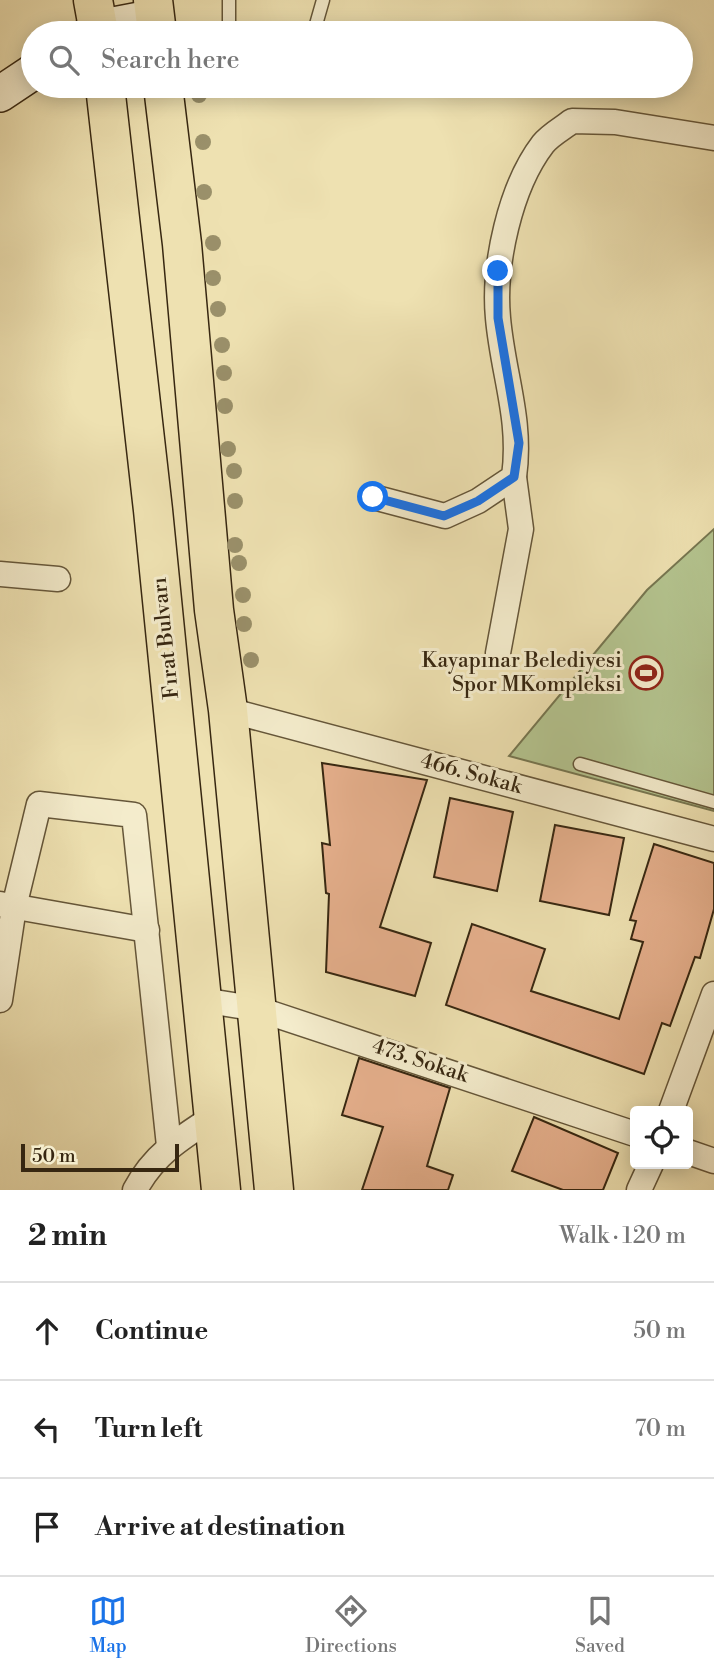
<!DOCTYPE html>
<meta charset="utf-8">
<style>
:root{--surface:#fff;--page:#f6f6f6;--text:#222;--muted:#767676;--line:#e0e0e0;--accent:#1a73e8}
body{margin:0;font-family:"Libre Bodoni",serif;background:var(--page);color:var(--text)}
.controls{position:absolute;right:21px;bottom:21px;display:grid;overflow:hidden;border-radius:7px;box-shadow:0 4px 18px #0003}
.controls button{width:63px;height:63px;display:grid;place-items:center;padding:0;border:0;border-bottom:2px solid var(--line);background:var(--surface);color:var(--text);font:35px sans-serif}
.scale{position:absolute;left:21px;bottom:18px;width:158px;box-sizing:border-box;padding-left:7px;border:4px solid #372711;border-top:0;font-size:19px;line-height:24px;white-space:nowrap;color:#372711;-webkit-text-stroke:5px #f4eccc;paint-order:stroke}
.stop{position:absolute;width:21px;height:21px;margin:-16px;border:5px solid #1a73e8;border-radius:50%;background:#fff}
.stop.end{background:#1a73e8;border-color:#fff;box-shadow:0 2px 7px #0008}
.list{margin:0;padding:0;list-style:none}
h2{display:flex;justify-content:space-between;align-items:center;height:91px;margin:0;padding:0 28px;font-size:30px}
h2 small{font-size:23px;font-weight:400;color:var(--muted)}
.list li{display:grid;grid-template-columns:46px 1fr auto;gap:21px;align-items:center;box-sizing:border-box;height:98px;padding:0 28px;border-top:2px solid var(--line)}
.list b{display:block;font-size:26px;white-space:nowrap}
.list em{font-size:23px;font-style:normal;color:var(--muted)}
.icon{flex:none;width:38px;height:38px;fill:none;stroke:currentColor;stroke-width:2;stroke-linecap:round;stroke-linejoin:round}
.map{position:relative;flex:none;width:714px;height:1190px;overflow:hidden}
.search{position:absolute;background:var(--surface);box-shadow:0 4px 18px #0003;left:21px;right:21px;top:21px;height:77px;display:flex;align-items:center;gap:18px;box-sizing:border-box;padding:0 24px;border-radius:38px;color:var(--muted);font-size:26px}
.sheet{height:385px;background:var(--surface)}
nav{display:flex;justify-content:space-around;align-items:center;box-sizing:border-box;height:98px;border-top:2px solid var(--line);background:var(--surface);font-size:19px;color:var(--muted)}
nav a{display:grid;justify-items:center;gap:4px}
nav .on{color:var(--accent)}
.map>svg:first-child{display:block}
.park{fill:#b4c48f;stroke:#767650;stroke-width:2}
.building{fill:#e5af8c;stroke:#372711;stroke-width:2}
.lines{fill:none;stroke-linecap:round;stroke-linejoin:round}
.lane-casing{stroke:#655639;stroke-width:15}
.street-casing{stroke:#655639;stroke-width:27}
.secondary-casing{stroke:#372711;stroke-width:38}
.primary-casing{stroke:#372711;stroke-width:41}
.lane{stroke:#f4eccc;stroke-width:12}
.street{stroke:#f4eccc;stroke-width:24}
.secondary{stroke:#f4eccc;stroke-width:35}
.primary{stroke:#eee1b1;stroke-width:38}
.tree{fill:#9a906a}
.route{stroke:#1a73e8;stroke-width:9}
.labels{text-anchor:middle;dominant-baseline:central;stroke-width:6;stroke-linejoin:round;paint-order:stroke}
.street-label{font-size:21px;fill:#372711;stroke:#f4eccc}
.poi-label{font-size:21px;fill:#372711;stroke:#f4eccc;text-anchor:end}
</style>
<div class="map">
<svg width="714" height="1190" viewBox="0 0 714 1190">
<rect width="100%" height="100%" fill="#eee1b1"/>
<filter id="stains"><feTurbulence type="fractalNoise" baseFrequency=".00286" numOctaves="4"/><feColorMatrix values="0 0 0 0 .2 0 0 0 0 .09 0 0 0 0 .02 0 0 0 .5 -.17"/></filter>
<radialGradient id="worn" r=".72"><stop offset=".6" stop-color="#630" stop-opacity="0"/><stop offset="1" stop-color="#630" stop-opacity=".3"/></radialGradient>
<path class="park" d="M714 529V811L509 756 647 590Z"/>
<g class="building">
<path d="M322 763 427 780 380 927 431 943 415 996 326 972 329 894 326 893 322 843 330 845Z"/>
<path d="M450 798 513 812 497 891 434 877Z"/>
<path d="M555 825 624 838 609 915 540 901Z"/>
<path d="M654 844 714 863V909L700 958 695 957 670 1026 662 1023 644 1074 446 1005 472 924 545 949 531 991 619 1019 643 942 631 939 636 921 630 920Z"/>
<path d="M359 1058 450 1088 427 1166 453 1175 448 1190H362L383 1127 342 1115Z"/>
<path d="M534 1117 618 1153 603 1190H563L512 1171Z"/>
</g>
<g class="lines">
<defs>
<g id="lane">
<path d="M229 0V27L238 33"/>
<path d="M307 33 315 28 323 0"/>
<path d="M580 764 714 802"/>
</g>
<g id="street">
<path d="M373 497 445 516 478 501 514 477C522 419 503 375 498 318 493 265 510 187 543 144 550 135 563 128 572 121L615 122 714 138"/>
<path d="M0 574 58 579"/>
<path d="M498 653 521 529 514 477"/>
<path d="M228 710 714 839"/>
<path d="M0 904 147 930"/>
<path d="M0 1000 14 907 39 804 134 815 169 1146"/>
<path d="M202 1000 258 1009 635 1134"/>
<path d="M671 1111 714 994"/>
<path d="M688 1152 714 1161"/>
<path d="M135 1190C154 1154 182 1137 215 1116"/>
<path d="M639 1190 651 1164"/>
</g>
<g id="secondary">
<path d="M90 33 98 28 155 17"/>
<path d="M0 94 33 72"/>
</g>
<g id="primary">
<path d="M93 0 99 33"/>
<path d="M153 0 157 33"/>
<path d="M105 86 153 510 221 1190"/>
<path d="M163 86 182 244 214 610 228 710 274 1190"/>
</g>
</defs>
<use href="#lane" class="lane-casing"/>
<use href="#street" class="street-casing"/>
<use href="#secondary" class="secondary-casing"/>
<use href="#primary" class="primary-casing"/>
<use href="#lane" class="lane"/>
<use href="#street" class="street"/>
<use href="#secondary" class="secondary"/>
<use href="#primary" class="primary"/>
</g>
<g class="tree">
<circle cx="199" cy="95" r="8"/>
<circle cx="203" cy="142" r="8"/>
<circle cx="204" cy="192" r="8"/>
<circle cx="213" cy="243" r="8"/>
<circle cx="213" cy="278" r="8"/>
<circle cx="218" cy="309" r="8"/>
<circle cx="222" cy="345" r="8"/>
<circle cx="224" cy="373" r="8"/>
<circle cx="225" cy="406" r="8"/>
<circle cx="228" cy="449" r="8"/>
<circle cx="234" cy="471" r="8"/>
<circle cx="235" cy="501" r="8"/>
<circle cx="235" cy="545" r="8"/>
<circle cx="239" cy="563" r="8"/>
<circle cx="243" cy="595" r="8"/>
<circle cx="244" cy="624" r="8"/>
<circle cx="251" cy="660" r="8"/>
</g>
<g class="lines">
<path class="route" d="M373 497 444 516 478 501 514 477 519 443 498 318V271"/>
</g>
<defs>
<symbol id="stadium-ring" viewBox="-11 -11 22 22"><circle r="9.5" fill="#f4eccc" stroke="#8f2418" stroke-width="1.5"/><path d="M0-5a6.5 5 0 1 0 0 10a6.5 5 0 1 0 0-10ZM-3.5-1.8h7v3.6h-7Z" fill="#8f2418"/></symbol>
</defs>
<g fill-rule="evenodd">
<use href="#stadium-ring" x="627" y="654" width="38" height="38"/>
</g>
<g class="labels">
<g class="street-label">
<text transform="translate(166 638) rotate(-96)">Fırat Bulvarı</text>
<text transform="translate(471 774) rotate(15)">466. Sokak</text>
<text transform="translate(420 1061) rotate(18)">473. Sokak</text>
</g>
<g class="poi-label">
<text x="622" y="661">Kayapınar Belediyesi<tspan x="622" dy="24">Spor MKompleksi</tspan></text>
</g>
</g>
<rect width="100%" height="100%" filter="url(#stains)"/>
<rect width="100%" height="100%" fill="url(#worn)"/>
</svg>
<div class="controls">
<button><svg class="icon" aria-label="locate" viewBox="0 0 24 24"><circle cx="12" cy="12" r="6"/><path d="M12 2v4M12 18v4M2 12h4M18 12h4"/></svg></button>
</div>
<div class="scale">50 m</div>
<div class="stop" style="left:373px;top:497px"></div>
<div class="stop end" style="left:498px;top:271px"></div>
<div class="search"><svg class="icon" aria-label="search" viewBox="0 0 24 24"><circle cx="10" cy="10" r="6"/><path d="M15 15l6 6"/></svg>Search here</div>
</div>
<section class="sheet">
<h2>2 min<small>Walk · 120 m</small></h2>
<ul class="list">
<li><svg class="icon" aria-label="ahead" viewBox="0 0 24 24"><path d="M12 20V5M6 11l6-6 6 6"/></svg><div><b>Continue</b></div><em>50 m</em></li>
<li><svg class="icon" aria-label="left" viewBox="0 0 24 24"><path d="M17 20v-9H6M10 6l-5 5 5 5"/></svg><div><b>Turn left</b></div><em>70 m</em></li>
<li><svg class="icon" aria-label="arrive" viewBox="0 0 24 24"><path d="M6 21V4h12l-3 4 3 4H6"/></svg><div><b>Arrive at destination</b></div></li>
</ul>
</section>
<nav>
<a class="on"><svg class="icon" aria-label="map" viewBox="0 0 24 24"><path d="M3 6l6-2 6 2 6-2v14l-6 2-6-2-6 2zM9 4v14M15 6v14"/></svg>Map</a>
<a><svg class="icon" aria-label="directions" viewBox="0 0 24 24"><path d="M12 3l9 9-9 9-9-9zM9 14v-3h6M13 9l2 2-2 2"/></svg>Directions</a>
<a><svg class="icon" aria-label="saved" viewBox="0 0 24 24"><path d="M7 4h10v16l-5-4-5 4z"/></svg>Saved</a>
</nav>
